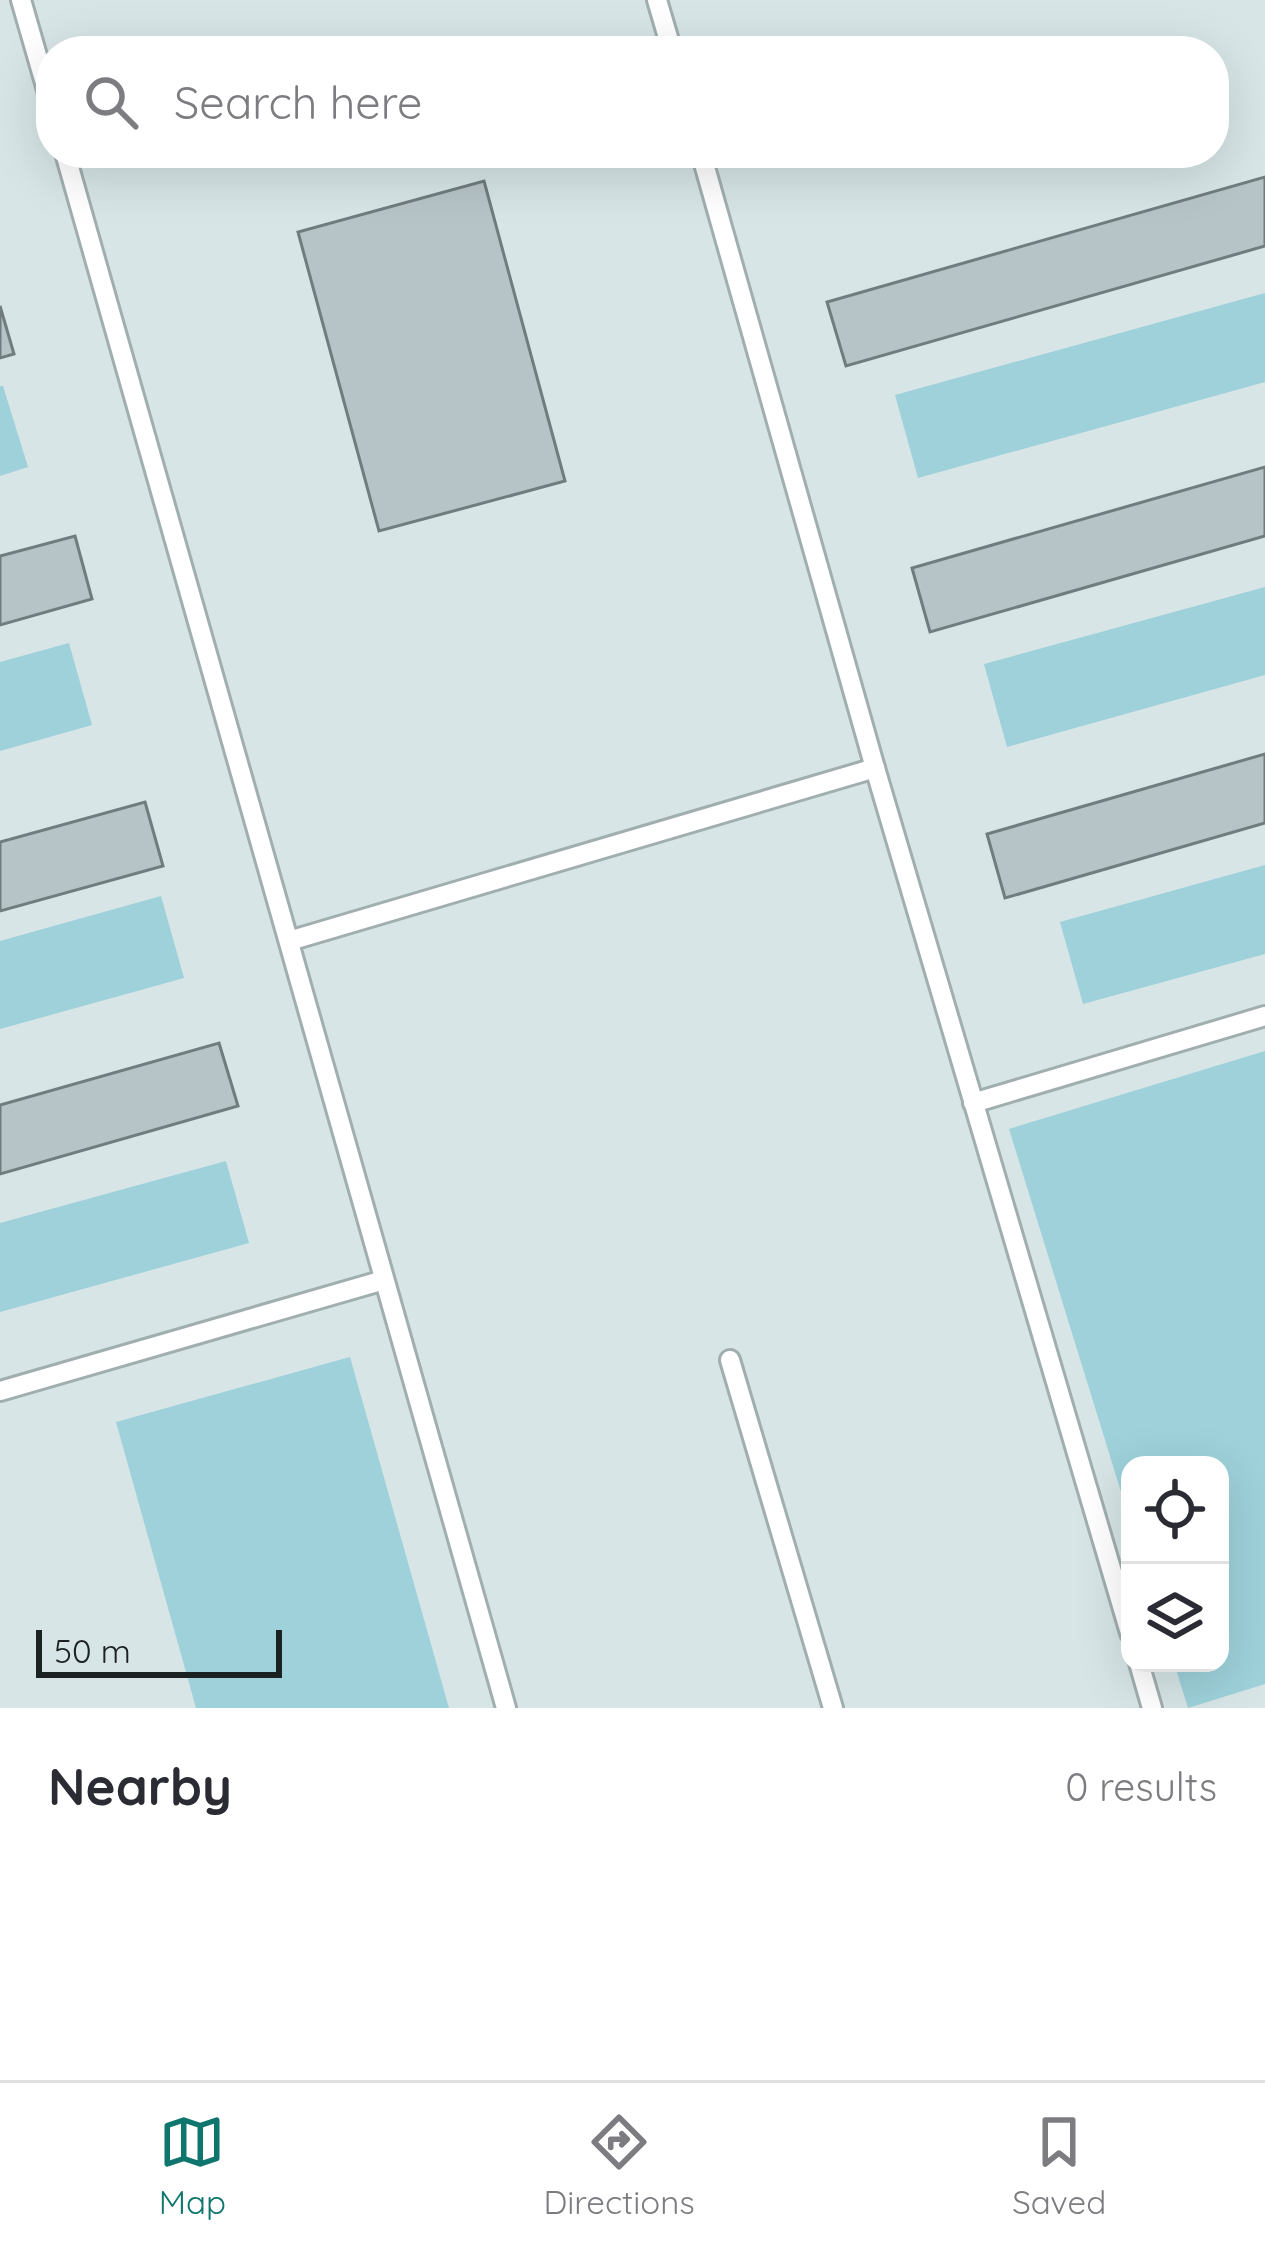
<!DOCTYPE html>
<style>
:root{--surface:#fff;--page:#f2f2f3;--text:#2b2b33;--muted:#7c7c81;--line:#e1e1e2;--accent:#0f766e}
body{margin:0;font-family:Quicksand,sans-serif;background:var(--page);color:var(--text)}
.controls{position:absolute;right:36px;bottom:36px;display:grid;overflow:hidden;border-radius:24px;box-shadow:0 12px 48px #0002}
.controls button{width:108px;height:108px;display:grid;place-items:center;padding:0;border:0;border-bottom:3px solid var(--line);background:var(--surface);color:var(--text);font:60px sans-serif}
.scale{position:absolute;left:36px;bottom:30px;width:246px;box-sizing:border-box;padding-left:12px;border:6px solid #1c2122;border-top:0;font-size:33px;line-height:42px;white-space:nowrap;color:#1c2122;-webkit-text-stroke:9px #d7e5e7;paint-order:stroke}
.list{margin:0;padding:0;list-style:none}
h2{display:flex;justify-content:space-between;align-items:center;height:156px;margin:0;padding:0 48px;font-size:51px}
h2 small{font-size:39px;font-weight:400;color:var(--muted)}
.icon{flex:none;width:66px;height:66px;fill:none;stroke:currentColor;stroke-width:2;stroke-linecap:round;stroke-linejoin:round}
.map{position:relative;flex:none;width:1265px;height:1708px;overflow:hidden}
.search{position:absolute;background:var(--surface);box-shadow:0 12px 48px #0002;left:36px;right:36px;top:36px;height:132px;display:flex;align-items:center;gap:30px;box-sizing:border-box;padding:0 42px;border-radius:48px;color:var(--muted);font-size:45px}
.sheet{height:372px;background:var(--surface)}
nav{display:flex;justify-content:space-around;align-items:center;box-sizing:border-box;height:168px;border-top:3px solid var(--line);background:var(--surface);font-size:33px;color:var(--muted)}
nav a{display:grid;justify-items:center;gap:6px}
nav .on{color:var(--accent)}
.map>svg:first-child{display:block}
.green{fill:#9ed1da}
.building{fill:#b7c4c7;stroke:#707c7e;stroke-width:3}
.lines{fill:none;stroke-linecap:round;stroke-linejoin:round}
.lane-casing{stroke:#a1aeb0;stroke-width:24}
.lane{stroke:#fff;stroke-width:18}
</style>
<div class="map">
<svg width="1265" height="1708" viewBox="0 0 1265 1708">
<rect width="100%" height="100%" fill="#d7e5e7"/>
<g class="green">
<path d="M1265 293V382L918 478 895 395Z"/>
<path d="M0 386H3L28 467 0 476Z"/>
<path d="M1265 587V675L1007 747 984 664Z"/>
<path d="M69 643 92 725 0 751V662Z"/>
<path d="M1265 865V954L1083 1004 1060 922Z"/>
<path d="M161 896 184 978 0 1029V941Z"/>
<path d="M1265 1051V1684L1188 1708 1174 1663H1220V1465H1130V1521L1009 1129Z"/>
<path d="M226 1161 249 1243 0 1312V1223Z"/>
<path d="M350 1357 449 1708H196L116 1422Z"/>
</g>
<g class="building">
<path d="M1265 177V246L846 366 827 302Z"/>
<path d="M484 181 565 481 379 531 298 232Z"/>
<path d="M0 306 14 354 0 358Z"/>
<path d="M1265 467V536L930 632 912 568Z"/>
<path d="M75 536 92 599 0 625V556Z"/>
<path d="M1265 754V823L1005 898 987 834Z"/>
<path d="M145 802 163 866 0 911V842Z"/>
<path d="M219 1043 238 1106 0 1174V1105Z"/>
</g>
<g class="lines">
<defs>
<g id="lane">
<path d="M21 0 51 104"/>
<path d="M657 0 672 51"/>
<path d="M65 153 506 1708"/>
<path d="M701 153 875 768 1130 1633"/>
<path d="M289 941 875 768"/>
<path d="M973 1103 1265 1016"/>
<path d="M730 1360 833 1708"/>
<path d="M0 1391 384 1280"/>
<path d="M1139 1663 1152 1708"/>
</g>
</defs>
<use href="#lane" class="lane-casing"/>
<use href="#lane" class="lane"/>
</g>
</svg>
<div class="controls">
<button><svg class="icon" aria-label="locate" viewBox="0 0 24 24"><circle cx="12" cy="12" r="6"/><path d="M12 2v4M12 18v4M2 12h4M18 12h4"/></svg></button>
<button><svg class="icon" aria-label="layers" viewBox="0 0 24 24"><path d="M12 4l9 5-9 5-9-5zM3 14l9 5 9-5"/></svg></button>
</div>
<div class="scale">50 m</div>
<div class="search"><svg class="icon" aria-label="search" viewBox="0 0 24 24"><circle cx="10" cy="10" r="6"/><path d="M15 15l6 6"/></svg>Search here</div>
</div>
<section class="sheet">
<h2>Nearby<small>0 results</small></h2>
<ul class="list">
</ul>
</section>
<nav>
<a class="on"><svg class="icon" aria-label="map" viewBox="0 0 24 24"><path d="M3 6l6-2 6 2 6-2v14l-6 2-6-2-6 2zM9 4v14M15 6v14"/></svg>Map</a>
<a><svg class="icon" aria-label="directions" viewBox="0 0 24 24"><path d="M12 3l9 9-9 9-9-9zM9 14v-3h6M13 9l2 2-2 2"/></svg>Directions</a>
<a><svg class="icon" aria-label="saved" viewBox="0 0 24 24"><path d="M7 4h10v16l-5-4-5 4z"/></svg>Saved</a>
</nav>
